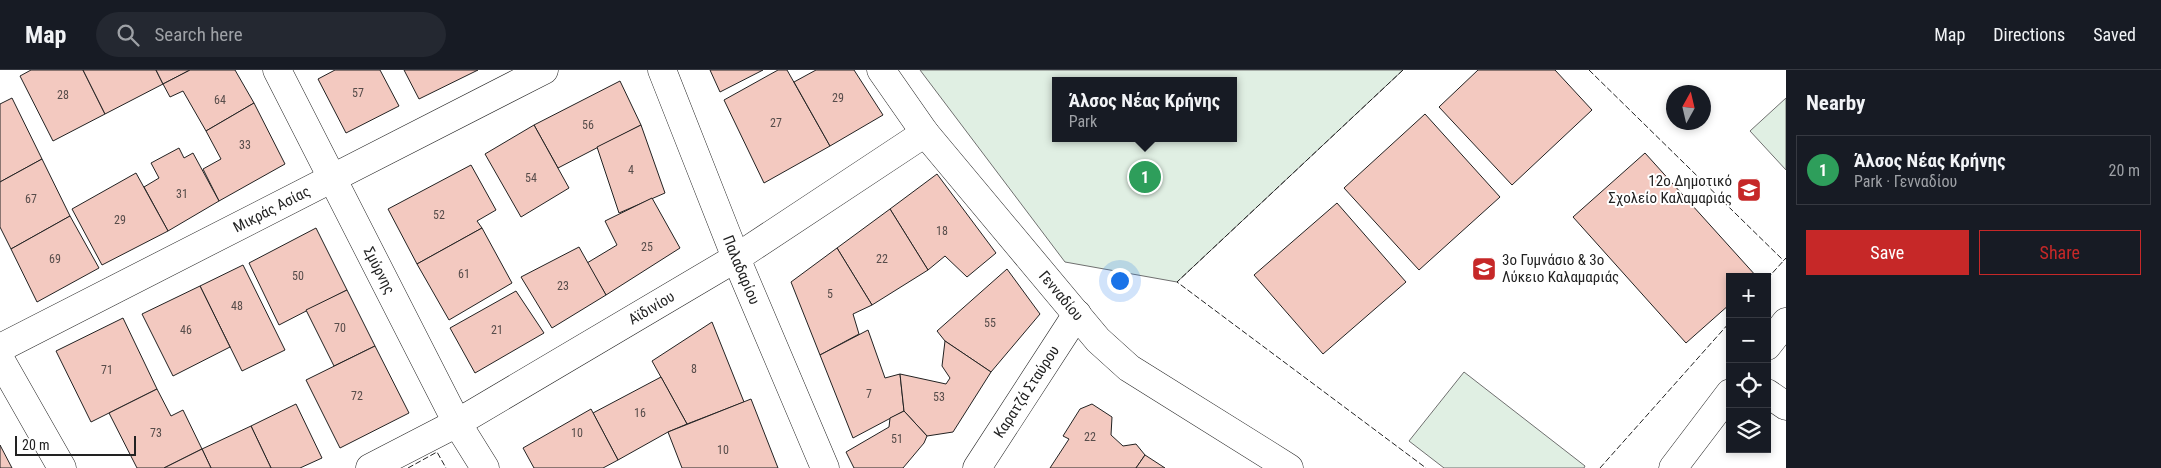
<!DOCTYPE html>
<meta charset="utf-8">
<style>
:root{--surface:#171b24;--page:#242831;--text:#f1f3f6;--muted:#9ea1a6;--line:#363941;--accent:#c62828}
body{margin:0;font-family:"Roboto Condensed",sans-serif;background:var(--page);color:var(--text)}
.controls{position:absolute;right:15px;bottom:15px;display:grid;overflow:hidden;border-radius:0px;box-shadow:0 2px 8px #0003}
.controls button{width:45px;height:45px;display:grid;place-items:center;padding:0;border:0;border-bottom:1px solid var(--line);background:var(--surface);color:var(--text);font:25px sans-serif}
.compass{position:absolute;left:1666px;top:15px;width:45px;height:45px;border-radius:50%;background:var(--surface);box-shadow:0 2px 8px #0003;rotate:8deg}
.scale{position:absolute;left:15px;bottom:12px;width:121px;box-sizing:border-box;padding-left:5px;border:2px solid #222;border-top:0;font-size:14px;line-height:18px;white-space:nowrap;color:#222;-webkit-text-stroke:4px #fff;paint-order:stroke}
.you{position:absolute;left:1119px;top:210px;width:18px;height:18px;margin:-12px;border:4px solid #fff;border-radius:50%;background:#1a73e8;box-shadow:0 0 0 8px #1a73e833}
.badge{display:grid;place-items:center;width:32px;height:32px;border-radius:50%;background:var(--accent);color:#fff;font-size:16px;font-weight:700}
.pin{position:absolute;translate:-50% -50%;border:2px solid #fff;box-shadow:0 1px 5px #0006}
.popup{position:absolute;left:1052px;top:7px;width:185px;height:65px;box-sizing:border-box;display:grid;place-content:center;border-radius:0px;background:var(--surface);filter:drop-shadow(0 1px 4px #0005);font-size:16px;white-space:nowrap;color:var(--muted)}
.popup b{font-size:19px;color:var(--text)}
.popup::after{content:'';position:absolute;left:50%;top:100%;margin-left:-10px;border:10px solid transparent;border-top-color:var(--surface)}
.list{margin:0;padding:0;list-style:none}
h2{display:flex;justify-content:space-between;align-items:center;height:65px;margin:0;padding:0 20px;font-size:21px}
h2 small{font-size:16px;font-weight:400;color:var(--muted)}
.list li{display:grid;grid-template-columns:32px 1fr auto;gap:15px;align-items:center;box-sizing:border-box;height:70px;margin:0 10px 10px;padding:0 10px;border:1px solid var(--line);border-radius:0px}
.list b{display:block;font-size:19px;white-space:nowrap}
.list p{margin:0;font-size:16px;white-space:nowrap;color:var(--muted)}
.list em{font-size:16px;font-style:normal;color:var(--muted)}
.actions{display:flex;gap:10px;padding:15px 20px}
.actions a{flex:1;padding:11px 0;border:1px solid var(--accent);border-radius:0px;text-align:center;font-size:18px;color:var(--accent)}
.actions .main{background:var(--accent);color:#fff}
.icon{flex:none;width:28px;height:28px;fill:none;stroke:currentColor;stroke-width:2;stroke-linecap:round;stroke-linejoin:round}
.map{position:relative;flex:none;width:1786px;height:398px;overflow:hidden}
header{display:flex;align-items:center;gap:30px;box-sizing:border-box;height:70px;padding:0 25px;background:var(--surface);border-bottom:1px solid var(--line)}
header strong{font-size:24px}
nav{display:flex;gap:28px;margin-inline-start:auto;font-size:18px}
.search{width:350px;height:45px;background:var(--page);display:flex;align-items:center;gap:12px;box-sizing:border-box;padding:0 18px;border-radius:28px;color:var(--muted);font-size:19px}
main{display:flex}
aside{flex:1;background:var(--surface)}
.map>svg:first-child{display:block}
.green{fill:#e0efe3;stroke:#6f6f6f;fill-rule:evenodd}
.building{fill:#f3c9c0;stroke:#222}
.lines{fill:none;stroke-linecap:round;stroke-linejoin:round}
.pedestrian-casing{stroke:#222;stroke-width:29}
.minor-casing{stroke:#222;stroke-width:29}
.secondary-casing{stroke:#222;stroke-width:29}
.pedestrian{stroke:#fff;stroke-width:28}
.minor{stroke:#fff;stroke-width:28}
.secondary{stroke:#fff;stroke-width:28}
.fence{stroke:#222;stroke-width:1;stroke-dasharray:6 2.5;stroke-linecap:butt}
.labels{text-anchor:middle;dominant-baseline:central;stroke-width:4;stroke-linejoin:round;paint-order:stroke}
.number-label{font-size:12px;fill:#564c4a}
.poi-label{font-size:15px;fill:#222;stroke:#fff;text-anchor:end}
.street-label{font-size:15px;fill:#222;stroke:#fff}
</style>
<header>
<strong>Map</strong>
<div class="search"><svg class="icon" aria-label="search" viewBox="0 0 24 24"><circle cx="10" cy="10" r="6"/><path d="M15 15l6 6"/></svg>Search here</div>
<nav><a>Map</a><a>Directions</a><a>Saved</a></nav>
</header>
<main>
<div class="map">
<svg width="1786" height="398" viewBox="0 0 1786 398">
<rect width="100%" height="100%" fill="#fff"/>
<g class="green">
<path d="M920 0H1403L1177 212 1065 192ZM1056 11H1234V68H1056Z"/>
<path d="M1786 28V100L1750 61Z"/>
<path d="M1464 302 1585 396 1584 398H1444L1409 371Z"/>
</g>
<g class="building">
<path d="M31 0H83L105 44 53 71 20 6Z"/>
<path d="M83 0H156L163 14 105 44Z"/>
<path d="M156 0H190L163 14Z"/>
<path d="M190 0H235L254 33 206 61 183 21 170 27 163 14Z"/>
<path d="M335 0H380L399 36 346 63 318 9Z"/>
<path d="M404 0H478L419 29Z"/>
<path d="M710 0H763L720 22Z"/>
<path d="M778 0H787L830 76 764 113 724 30Z"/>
<path d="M816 0H854L883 45 830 76 794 12Z"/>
<path d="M1478 0H1555L1592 40 1512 115 1439 37Z"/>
<path d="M620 11 641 55 558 98 534 55Z"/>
<path d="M12 28 42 89 0 112V34Z"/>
<path d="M254 33 285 94 219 131 203 99 221 89 206 61Z"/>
<path d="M1425 44 1500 127 1419 200 1344 118Z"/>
<path d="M534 55 569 118 521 147 485 84Z"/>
<path d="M641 55 665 123 619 143 597 77Z"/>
<path d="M179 78 184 88 193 83 219 131 168 161 144 117 159 108 151 93Z"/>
<path d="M1645 83 1757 207H1730V234L1686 273 1573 147Z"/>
<path d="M42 89 70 146 11 179 0 157V112Z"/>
<path d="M471 95 496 140 477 151 482 158 417 194 388 139Z"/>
<path d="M136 103 168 161 102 195 72 139Z"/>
<path d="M937 104 996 183 967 207 945 186 928 200 890 139Z"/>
<path d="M652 128 680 178 606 225 587 193 617 175 605 151Z"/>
<path d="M1337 133 1406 212 1323 284 1254 205Z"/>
<path d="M890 139 928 200 872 235 837 178Z"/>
<path d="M70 146 99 198 37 232 11 179Z"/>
<path d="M316 158 347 220 279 255 249 193Z"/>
<path d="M482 158 512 213 449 250 417 194Z"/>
<path d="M579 177 606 225 552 258 521 207Z"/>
<path d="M837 178 872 235 853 244 859 264 820 285 791 212Z"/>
<path d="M243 195 285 280 242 301 200 216Z"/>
<path d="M1007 199 1040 244 991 302 945 271 937 261Z"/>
<path d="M200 216 230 277 173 306 142 244Z"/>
<path d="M347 220 375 276 334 296 306 240Z"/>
<path d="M516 221 544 263 475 303 450 258Z"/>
<path d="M123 248 157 319 91 352 56 281Z"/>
<path d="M712 252 744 332 687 354 652 291Z"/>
<path d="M868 260 885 308 900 304 904 341 853 368 820 285Z"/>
<path d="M945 271 991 302 953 362 927 366 904 341 900 304 946 314 950 308 942 296Z"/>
<path d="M375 276 409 343 340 378 306 310Z"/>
<path d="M661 307 687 354 668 362 618 390 593 343Z"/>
<path d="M157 319 171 346 183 340 202 379 164 398H137L109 343Z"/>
<path d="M751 329 778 398H682L668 362Z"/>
<path d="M296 334 322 388 300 398H271L251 356Z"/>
<path d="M1092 334 1112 347 1111 365 1123 376 1136 374 1145 385 1136 398H1050L1069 369 1063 366 1080 339Z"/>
<path d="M591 339 618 390 603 398H534L523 378Z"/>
<path d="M904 341 927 366 924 373 903 398H854L846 382 889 357 890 348Z"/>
<path d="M251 356 271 398H211L202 379Z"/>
<path d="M0 375 12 398H0Z"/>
<path d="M202 379 211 398H164Z"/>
<path d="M1145 385 1165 398H1136Z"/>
</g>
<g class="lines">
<defs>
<path id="pedestrian" d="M457 353 485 398"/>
<g id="minor">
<path id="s1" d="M662 0 736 188 825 398"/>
<path id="s2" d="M881 0 925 63 1098 270 1129 298 1289 398"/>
<path d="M1767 276 1786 252"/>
<path id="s3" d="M0 278 544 0"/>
<path d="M1767 323 1786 336"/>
<path id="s4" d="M457 353 736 188 925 63"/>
<path id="s5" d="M977 398 1077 244"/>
<path d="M1673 398 1730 323"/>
</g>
<g id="secondary">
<path id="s6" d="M277 0 457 353 370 398"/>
<path d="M0 289 62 398"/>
</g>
</defs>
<use href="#pedestrian" class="pedestrian-casing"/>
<use href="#minor" class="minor-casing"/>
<use href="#secondary" class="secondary-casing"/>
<use href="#pedestrian" class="pedestrian"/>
<use href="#minor" class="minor"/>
<use href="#secondary" class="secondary"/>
<g class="fence">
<path d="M1403 0 1177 212 1426 398"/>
<path d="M1589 0 1784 191"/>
<path d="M1767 209 1786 188"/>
<path d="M408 398 437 382 446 398"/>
<path d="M1600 398 1730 252"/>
</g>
</g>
<defs>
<symbol id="school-square" viewBox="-11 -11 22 22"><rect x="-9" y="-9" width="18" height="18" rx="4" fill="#c62828" stroke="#fff"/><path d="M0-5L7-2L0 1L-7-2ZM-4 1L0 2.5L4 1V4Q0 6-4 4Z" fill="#fff"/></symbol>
</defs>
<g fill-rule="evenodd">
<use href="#school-square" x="1735" y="106" width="28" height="28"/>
<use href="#school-square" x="1470" y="185" width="28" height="28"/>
</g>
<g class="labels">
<g class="number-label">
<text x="358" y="23">57</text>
<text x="63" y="25">28</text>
<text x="838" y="28">29</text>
<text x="220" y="30">64</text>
<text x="776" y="53">27</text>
<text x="588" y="55">56</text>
<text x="245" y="75">33</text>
<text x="631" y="100">4</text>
<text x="531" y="108">54</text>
<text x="182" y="124">31</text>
<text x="31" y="129">67</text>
<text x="439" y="145">52</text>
<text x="120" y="150">29</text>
<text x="942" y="161">18</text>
<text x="647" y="177">25</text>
<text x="55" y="189">69</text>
<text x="882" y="189">22</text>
<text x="464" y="204">61</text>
<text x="298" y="206">50</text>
<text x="563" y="216">23</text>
<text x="830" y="224">5</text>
<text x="237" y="236">48</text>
<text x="990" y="253">55</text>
<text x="340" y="258">70</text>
<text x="186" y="260">46</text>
<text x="497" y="260">21</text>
<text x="694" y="299">8</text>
<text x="107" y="300">71</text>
<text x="869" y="324">7</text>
<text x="357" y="326">72</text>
<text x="939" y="327">53</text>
<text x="640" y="343">16</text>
<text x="156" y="363">73</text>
<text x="577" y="363">10</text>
<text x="1090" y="367">22</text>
<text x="897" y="369">51</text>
<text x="723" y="380">10</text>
</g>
<g class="poi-label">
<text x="1732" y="111">12ο Δημοτικό<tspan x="1732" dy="17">Σχολείο Καλαμαριάς</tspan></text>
<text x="1502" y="190" text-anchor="start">3ο Γυμνάσιο &amp; 3ο<tspan x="1502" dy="17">Λύκειο Καλαμαριάς</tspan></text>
</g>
<g class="street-label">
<text stroke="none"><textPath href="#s3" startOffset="305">Μικράς Ασίας</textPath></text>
<text stroke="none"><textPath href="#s6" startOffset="225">Σμύρνης</textPath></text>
<text stroke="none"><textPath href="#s1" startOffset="215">Παλαδαρίου</textPath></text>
<text stroke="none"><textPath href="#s2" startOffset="289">Γενναδίου</textPath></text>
<text stroke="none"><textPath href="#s4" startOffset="226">Αϊδινίου</textPath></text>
<text stroke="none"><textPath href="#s5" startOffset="91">Καρατζά Σταύρου</textPath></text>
</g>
</g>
</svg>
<div class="controls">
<button>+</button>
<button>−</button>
<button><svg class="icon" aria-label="locate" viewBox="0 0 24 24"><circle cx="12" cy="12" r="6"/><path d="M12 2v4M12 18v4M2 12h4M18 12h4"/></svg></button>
<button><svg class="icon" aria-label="layers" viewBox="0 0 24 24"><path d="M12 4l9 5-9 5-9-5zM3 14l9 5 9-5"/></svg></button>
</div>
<svg class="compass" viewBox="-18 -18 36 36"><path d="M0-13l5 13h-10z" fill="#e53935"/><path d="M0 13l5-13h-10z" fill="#9ea1a6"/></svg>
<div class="scale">20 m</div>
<div class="you"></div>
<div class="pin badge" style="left:1145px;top:107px;background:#2e9e5b">1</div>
<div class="popup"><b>Άλσος Νέας Κρήνης</b>Park</div>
</div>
<aside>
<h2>Nearby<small></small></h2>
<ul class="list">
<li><span class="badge" style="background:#2e9e5b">1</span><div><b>Άλσος Νέας Κρήνης</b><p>Park · Γενναδίου</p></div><em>20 m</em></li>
</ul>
<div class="actions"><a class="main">Save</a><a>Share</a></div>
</aside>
</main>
